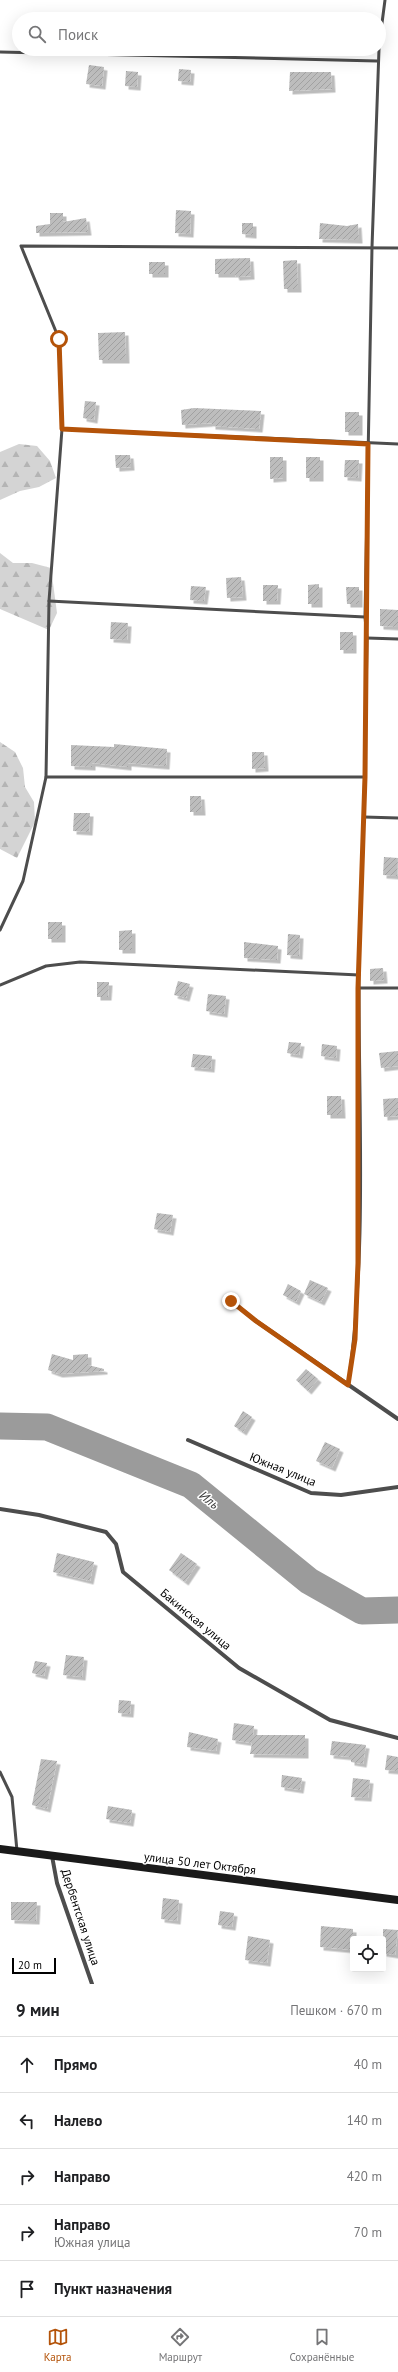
<!DOCTYPE html>
<html lang="ru">
<meta charset="utf-8">
<style>
:root{--surface:#fff;--page:#f2f2f2;--text:#202124;--muted:#757577;--line:#e0e0e0;--accent:#b45309}
body{margin:0;font-family:"PT Sans",sans-serif;background:var(--page);color:var(--text)}
.controls{position:absolute;right:12px;bottom:12px;display:grid;overflow:hidden;border-radius:4px;box-shadow:0 4px 16px #0002}
.controls button{width:36px;height:36px;display:grid;place-items:center;padding:0;border:0;border-bottom:1px solid var(--line);background:var(--surface);color:var(--text);font:20px sans-serif}
.scale{position:absolute;left:12px;bottom:10px;width:44px;box-sizing:border-box;padding-left:4px;border:2px solid #000;border-top:0;font-size:11px;line-height:14px;white-space:nowrap;color:#000;-webkit-text-stroke:3px #fff;paint-order:stroke}
.stop{position:absolute;width:12px;height:12px;margin:-9px;border:3px solid #b45309;border-radius:50%;background:#fff}
.stop.end{background:#b45309;border-color:#fff;box-shadow:0 1px 4px #0008}
.list{margin:0;padding:0;list-style:none}
h2{display:flex;justify-content:space-between;align-items:center;height:52px;margin:0;padding:0 16px;font-size:17px}
h2 small{font-size:13px;font-weight:400;color:var(--muted)}
.list li{display:grid;grid-template-columns:26px 1fr auto;gap:12px;align-items:center;box-sizing:border-box;height:56px;padding:0 16px;border-top:1px solid var(--line)}
.list b{display:block;font-size:15px;white-space:nowrap}
.list p{margin:0;font-size:13px;white-space:nowrap;color:var(--muted)}
.list em{font-size:13px;font-style:normal;color:var(--muted)}
.icon{flex:none;width:22px;height:22px;fill:none;stroke:currentColor;stroke-width:2;stroke-linecap:round;stroke-linejoin:round}
.map{position:relative;flex:none;width:398px;height:1984px;overflow:hidden}
.search{position:absolute;background:var(--surface);box-shadow:0 4px 16px #0002;left:12px;right:12px;top:12px;height:44px;display:flex;align-items:center;gap:10px;box-sizing:border-box;padding:0 14px;border-radius:22px;color:var(--muted);font-size:15px}
.sheet{height:332px;background:var(--surface)}
nav{display:flex;justify-content:space-around;align-items:center;box-sizing:border-box;height:56px;border-top:1px solid var(--line);background:var(--surface);font-size:11px;color:var(--muted)}
nav a{display:grid;justify-items:center;gap:2px}
nav .on{color:var(--accent)}
.map>svg:first-child{display:block}
.forest{fill:url(#forest-firs)}
.lines{fill:none;stroke-linecap:round;stroke-linejoin:round}
.river{stroke:#9b9b9b;stroke-width:27}
.building{fill:url(#building-hatch);filter:url(#shadow)}
.lane{stroke:#4d4d4d;stroke-width:3}
.street{stroke:#4d4d4d;stroke-width:4}
.secondary{stroke:#1a1a1a;stroke-width:8}
.route{stroke:#b45309;stroke-width:5}
.labels{text-anchor:middle;dominant-baseline:central;stroke-width:3;stroke-linejoin:round;paint-order:stroke}
.street-label{font-size:12px;fill:#000;stroke:#fff}
.water-label{font-size:13px;font-style:italic;fill:#3c3c3c;stroke:#fff}
</style>
<div class="map">
<svg width="398" height="1984" viewBox="0 0 398 1984">
<defs>
<pattern id="forest-firs" width="22" height="20" patternUnits="userSpaceOnUse"><rect width="22" height="20" fill="#d4d4d4"/><path d="M5 1l3.5 6h-7zM16 11l3.5 6h-7z" fill="#b4b4b4"/></pattern>
<pattern id="building-hatch" width="6" height="6" patternUnits="userSpaceOnUse"><rect width="6" height="6" fill="#bdbdbd"/><path d="M-1 1l2-2M0 6l6-6M5 7l2-2" fill="none" stroke="#a1a1a1"/></pattern>
<filter id="shadow"><feDropShadow dx="3.5" dy="3.5" stdDeviation="0" flood-color="#0004"/></filter>
</defs>
<rect width="100%" height="100%" fill="#fff"/>
<g class="forest">
<path d="M19 444 37 446 50 461 56 478 39 487 20 491 0 500V452Z"/>
<path d="M0 553 13 563H32L51 568 57 613 49 630 0 609Z"/>
<path d="M0 742 15 752 23 768 25 787 34 802 35 822 17 858 0 849Z"/>
</g>
<g class="lines">
<path class="river" d="M0 1426 47 1427 191 1485 309 1581 362 1611 398 1610"/>
</g>
<g class="building">
<path d="M89 65 104 67 102 86 86 84Z"/>
<path d="M179 69 191 70 190 82 178 81Z"/>
<path d="M126 71 138 72 137 87 125 86Z"/>
<path d="M290 72H331L332 89 289 91Z"/>
<path d="M176 210 191 211 190 234 175 233Z"/>
<path d="M50 213H63V222L86 218 88 232 36 233V226L50 224Z"/>
<path d="M242 223H253V235L242 234Z"/>
<path d="M320 223 347 226 358 224 359 240 319 239Z"/>
<path d="M250 258 251 276 236 277 235 274H215V259Z"/>
<path d="M297 260 298 289H284L283 261Z"/>
<rect x="149" y="262" width="16" height="12"/>
<path d="M125 332 126 360H99L98 333Z"/>
<path d="M85 401 96 402 94 420 83 418Z"/>
<path d="M194 408 261 411 259 429 212 426V423L182 425 181 410Z"/>
<rect x="345" y="412" width="14" height="20"/>
<path d="M115 455H130L131 467 116 468Z"/>
<path d="M270 457H283V478L270 479Z"/>
<rect x="306" y="457" width="14" height="21"/>
<path d="M345 460H359L358 478 344 477Z"/>
<path d="M241 577 243 597 227 598 226 578Z"/>
<path d="M319 584V604H308V585Z"/>
<path d="M263 585H278L277 601H263Z"/>
<path d="M191 586 206 587 204 601 190 600Z"/>
<path d="M346 587H359V604H347Z"/>
<path d="M380 609 398 610V627L380 626Z"/>
<path d="M111 622 128 623 127 640 110 639Z"/>
<rect x="340" y="632" width="13" height="18"/>
<path d="M114 744 167 749 166 766 128 763V767L92 763V767L71 766V745L114 747Z"/>
<path d="M252 752H264L265 768 252 769Z"/>
<path d="M190 796H201L202 812H190Z"/>
<path d="M74 813H90L89 832 73 831Z"/>
<path d="M384 857 398 858 397 876 383 875Z"/>
<rect x="48" y="922" width="14" height="17"/>
<path d="M132 930V950H119V931Z"/>
<path d="M288 934 300 935 299 956 287 955Z"/>
<path d="M244 942 278 946 277 960 244 958Z"/>
<path d="M383 968 384 980 370 981V969Z"/>
<path d="M178 981 190 984 186 998 174 995Z"/>
<path d="M97 982H109L108 997H97Z"/>
<path d="M208 994 226 996 224 1014 206 1011Z"/>
<path d="M289 1042 301 1043 299 1055 287 1053Z"/>
<path d="M322 1044 337 1046 336 1058 321 1056Z"/>
<path d="M398 1051V1066L381 1068 379 1053Z"/>
<path d="M193 1054 212 1056 211 1069 191 1067Z"/>
<path d="M327 1096H341L342 1115H327Z"/>
<path d="M398 1098V1116L384 1117 383 1099Z"/>
<path d="M157 1213 173 1215 170 1232 154 1229Z"/>
<path d="M310 1280 328 1288 321 1302 304 1294Z"/>
<path d="M288 1284 301 1291 296 1302 283 1295Z"/>
<path d="M52 1354 73 1360V1355L88 1354V1365L104 1369V1371L59 1374 48 1370Z"/>
<path d="M306 1369 318 1379 308 1391 296 1380Z"/>
<path d="M243 1411 252 1417 243 1432 234 1426Z"/>
<path d="M325 1442 340 1449 332 1468 316 1461Z"/>
<path d="M57 1553 94 1562 90 1581 53 1572Z"/>
<path d="M181 1553 197 1564 185 1582 169 1570Z"/>
<path d="M66 1655 84 1657 82 1677 63 1675Z"/>
<path d="M35 1661 47 1663 44 1676 32 1673Z"/>
<path d="M119 1700 131 1701 130 1714 118 1713Z"/>
<path d="M234 1723 254 1726 253 1735H305V1755L250 1754 252 1743 232 1740Z"/>
<path d="M189 1732 218 1739 216 1751 187 1747Z"/>
<path d="M332 1741 366 1745 363 1764 351 1762V1757L330 1755Z"/>
<path d="M387 1755 398 1757V1771L385 1770Z"/>
<path d="M41 1759 57 1761 47 1809 32 1805Z"/>
<path d="M282 1775 302 1778 300 1790 281 1787Z"/>
<path d="M353 1778 370 1780 368 1798 351 1797Z"/>
<path d="M108 1806 132 1810 130 1823 106 1819Z"/>
<path d="M163 1898 179 1900 177 1921 161 1919Z"/>
<path d="M11 1902H37L36 1921 11 1920Z"/>
<path d="M220 1911 234 1913 232 1927 218 1925Z"/>
<path d="M321 1926 353 1929V1950L320 1947Z"/>
<path d="M383 1929 398 1930 395 1955 383 1953Z"/>
<path d="M248 1936 270 1940 267 1963 245 1960Z"/>
</g>
<g class="lines">
<g class="lane">
<path d="M379 46 385 0"/>
<path d="M0 52 377 61"/>
<path d="M62 429 398 444"/>
<path d="M49 601 365 617"/>
<path d="M367 638 398 639"/>
<path d="M46 777H365"/>
<path d="M364 817 398 818"/>
<path d="M0 930 23 881 46 777 49 601 62 429 59 339 21 246 398 248"/>
<path d="M0 985 46 966 80 962 359 975"/>
<path d="M358 988H398"/>
<path d="M348 1385C367 1255 359 1122 359 991 358 941 362 891 363 841 365 773 366 705 367 638L365 617 372 247 379 49"/>
<path d="M0 1772 12 1797 17 1851"/>
</g>
<g class="street">
<path d="M231 1301 256 1321 398 1419"/>
<path d="M188 1440 311 1493 341 1495 398 1487"/>
<path d="M0 1509 39 1515 106 1532 116 1544 123 1572 239 1668 330 1720 398 1738"/>
<path d="M52 1856 57 1883 92 1984"/>
</g>
<path class="secondary" d="M0 1849 398 1900"/>
</g>
<g class="lines">
<path class="route" d="M59 339 62 429 368 444 365 777 358 988V1263L355 1339 348 1385 256 1321 231 1301"/>
</g>
<g class="labels">
<g class="street-label">
<text transform="translate(283 1469) rotate(22)">Южная улица</text>
<text transform="translate(196 1619) rotate(40)">Бакинская улица</text>
<text transform="translate(200 1863) rotate(7)">улица 50 лет Октября</text>
<text transform="translate(81 1917) rotate(72)">Дербентская улица</text>
</g>
<g class="water-label">
<text transform="translate(209 1500) rotate(39)">Иль</text>
</g>
</g>
</svg>
<div class="controls">
<button><svg class="icon" aria-label="locate" viewBox="0 0 24 24"><circle cx="12" cy="12" r="6"/><path d="M12 2v4M12 18v4M2 12h4M18 12h4"/></svg></button>
</div>
<div class="scale">20 m</div>
<div class="stop" style="left:59px;top:339px"></div>
<div class="stop end" style="left:231px;top:1301px"></div>
<div class="search"><svg class="icon" aria-label="search" viewBox="0 0 24 24"><circle cx="10" cy="10" r="6"/><path d="M15 15l6 6"/></svg>Поиск</div>
</div>
<section class="sheet">
<h2>9 мин<small>Пешком · 670 m</small></h2>
<ul class="list">
<li><svg class="icon" aria-label="ahead" viewBox="0 0 24 24"><path d="M12 20V5M6 11l6-6 6 6"/></svg><div><b>Прямо</b></div><em>40 m</em></li>
<li><svg class="icon" aria-label="left" viewBox="0 0 24 24"><path d="M17 20v-9H6M10 6l-5 5 5 5"/></svg><div><b>Налево</b></div><em>140 m</em></li>
<li><svg class="icon" aria-label="right" viewBox="0 0 24 24"><path d="M7 20v-9h11M14 6l5 5-5 5"/></svg><div><b>Направо</b></div><em>420 m</em></li>
<li><svg class="icon" aria-label="right" viewBox="0 0 24 24"><path d="M7 20v-9h11M14 6l5 5-5 5"/></svg><div><b>Направо</b><p>Южная улица</p></div><em>70 m</em></li>
<li><svg class="icon" aria-label="arrive" viewBox="0 0 24 24"><path d="M6 21V4h12l-3 4 3 4H6"/></svg><div><b>Пункт назначения</b></div></li>
</ul>
</section>
<nav>
<a class="on"><svg class="icon" aria-label="map" viewBox="0 0 24 24"><path d="M3 6l6-2 6 2 6-2v14l-6 2-6-2-6 2zM9 4v14M15 6v14"/></svg>Карта</a>
<a><svg class="icon" aria-label="directions" viewBox="0 0 24 24"><path d="M12 3l9 9-9 9-9-9zM9 14v-3h6M13 9l2 2-2 2"/></svg>Маршрут</a>
<a><svg class="icon" aria-label="saved" viewBox="0 0 24 24"><path d="M7 4h10v16l-5-4-5 4z"/></svg>Сохранённые</a>
</nav>
